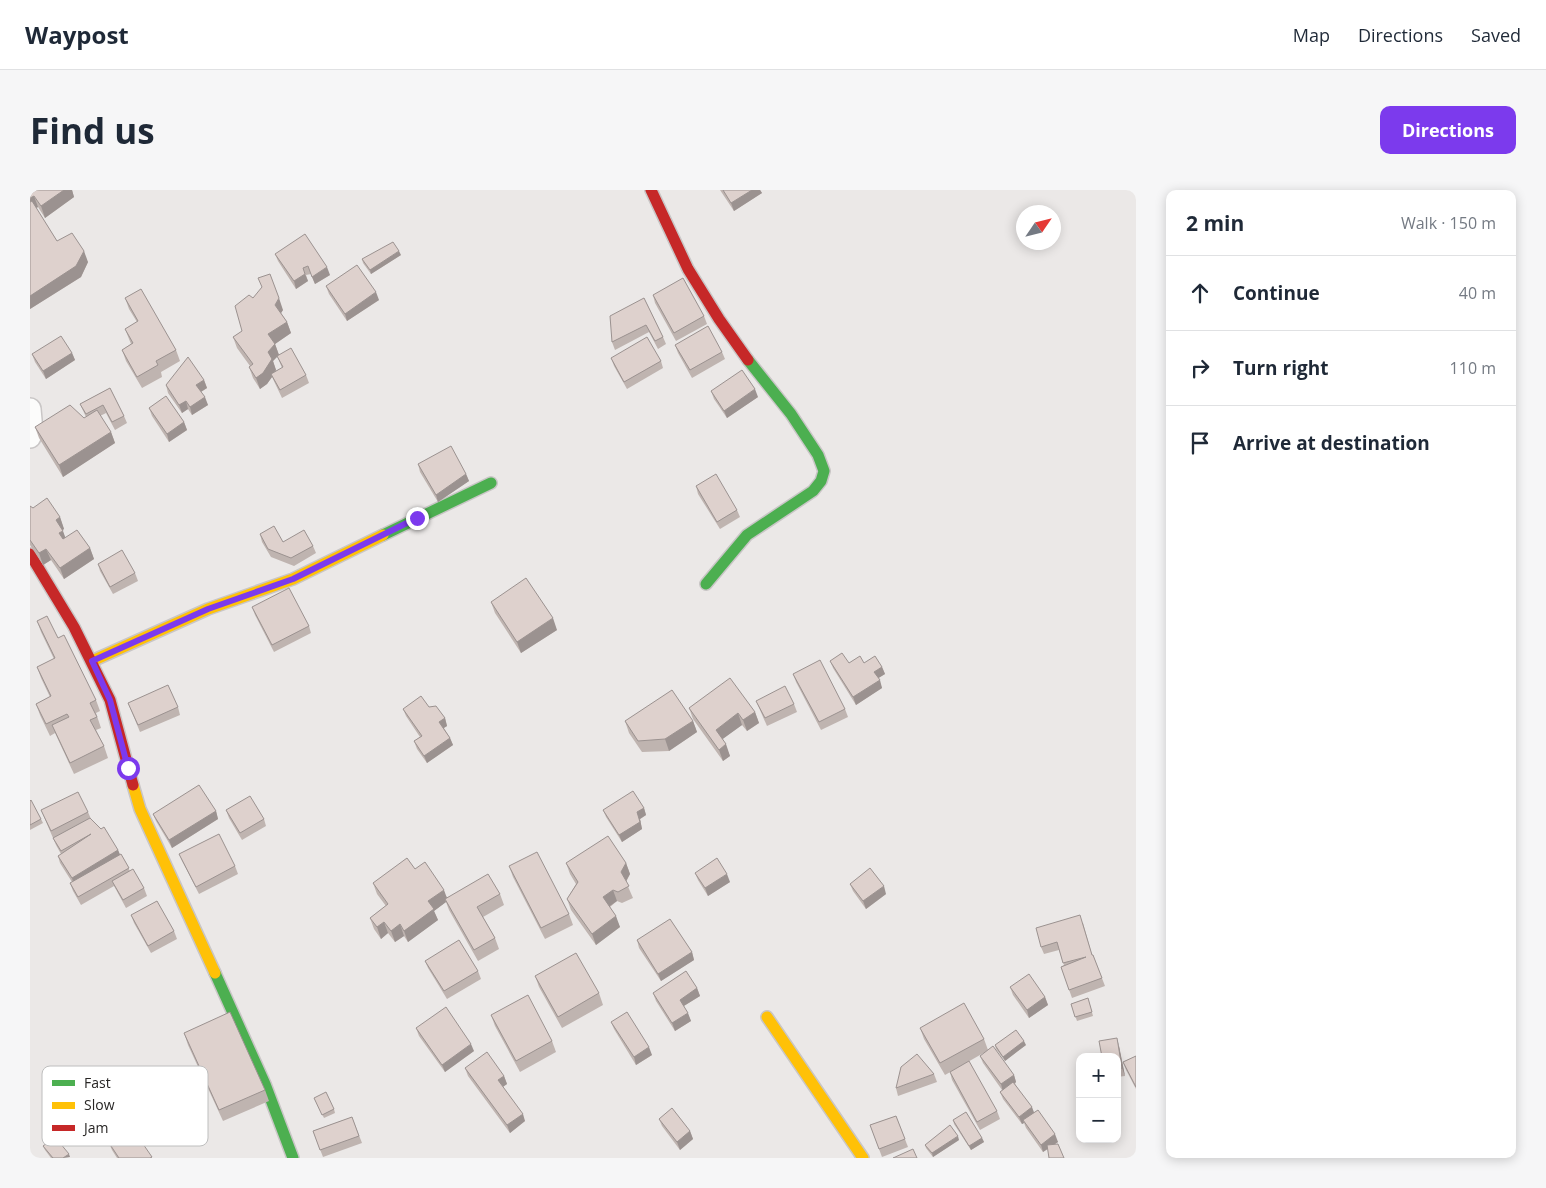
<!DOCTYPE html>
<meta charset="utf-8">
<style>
:root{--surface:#fff;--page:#f6f6f7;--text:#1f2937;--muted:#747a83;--line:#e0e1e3;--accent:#7c3aed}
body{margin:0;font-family:"Open Sans",sans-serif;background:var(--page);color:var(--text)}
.controls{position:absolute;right:15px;bottom:15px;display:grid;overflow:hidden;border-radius:10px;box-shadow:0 2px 12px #0003}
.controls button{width:45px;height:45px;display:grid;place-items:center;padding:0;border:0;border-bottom:1px solid var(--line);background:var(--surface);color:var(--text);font:25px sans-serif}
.compass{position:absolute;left:986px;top:15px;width:45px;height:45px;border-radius:50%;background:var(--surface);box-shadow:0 2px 12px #0003;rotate:55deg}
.stop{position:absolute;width:15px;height:15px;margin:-11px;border:4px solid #7c3aed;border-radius:50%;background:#fff}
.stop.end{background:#7c3aed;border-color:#fff;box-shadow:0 1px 5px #0008}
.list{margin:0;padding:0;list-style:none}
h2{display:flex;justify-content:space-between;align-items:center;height:65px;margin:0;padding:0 20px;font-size:21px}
h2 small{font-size:16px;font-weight:400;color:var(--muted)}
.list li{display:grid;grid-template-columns:32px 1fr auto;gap:15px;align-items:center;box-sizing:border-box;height:75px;padding:0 20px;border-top:1px solid var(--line)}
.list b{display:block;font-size:19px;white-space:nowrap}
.list em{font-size:16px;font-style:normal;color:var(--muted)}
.icon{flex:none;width:28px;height:28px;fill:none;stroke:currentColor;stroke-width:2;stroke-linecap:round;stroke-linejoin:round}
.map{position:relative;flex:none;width:1106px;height:968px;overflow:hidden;border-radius:10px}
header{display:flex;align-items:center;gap:30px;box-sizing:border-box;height:70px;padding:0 25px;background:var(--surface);border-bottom:1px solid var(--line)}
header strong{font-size:24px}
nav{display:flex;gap:28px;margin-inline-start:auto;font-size:18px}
.intro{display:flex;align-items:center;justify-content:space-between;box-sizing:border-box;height:120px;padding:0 30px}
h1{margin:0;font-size:35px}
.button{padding:12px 22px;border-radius:10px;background:var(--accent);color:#fff;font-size:18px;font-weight:700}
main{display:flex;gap:30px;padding:0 30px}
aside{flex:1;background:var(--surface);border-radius:10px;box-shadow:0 2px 12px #0003}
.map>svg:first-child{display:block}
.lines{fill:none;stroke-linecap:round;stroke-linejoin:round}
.street-casing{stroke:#c9c6c6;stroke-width:24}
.fast-casing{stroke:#c9c6c6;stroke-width:14}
.slow-casing{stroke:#c9c6c6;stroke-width:14}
.jam-casing{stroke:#c9c6c6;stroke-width:14}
.street{stroke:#fcfcfb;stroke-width:21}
.fast{stroke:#4caf50;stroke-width:11}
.slow{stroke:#ffc107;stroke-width:11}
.jam{stroke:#c62828;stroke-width:11}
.wall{fill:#bfb4b0;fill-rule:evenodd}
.shaded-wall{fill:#9b9290}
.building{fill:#ded1cd;stroke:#9b9290}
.route{stroke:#7c3aed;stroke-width:6}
.key{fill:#fff;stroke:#bebebe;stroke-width:1}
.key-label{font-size:14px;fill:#282625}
</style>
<header>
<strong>Waypost</strong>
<nav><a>Map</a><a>Directions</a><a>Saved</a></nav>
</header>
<div class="intro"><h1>Find us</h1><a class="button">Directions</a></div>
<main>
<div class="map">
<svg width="1106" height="968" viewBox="0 0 1106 968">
<rect width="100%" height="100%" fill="#ebe8e7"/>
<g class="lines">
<defs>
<path id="street" d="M0 219 2 241 0 247"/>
<g id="fast">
<path d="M353 345 461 293"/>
<path d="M676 394 717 345 783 301 791 291 794 281 788 265 761 224 718 170"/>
<path d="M185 783 235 894 263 968"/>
</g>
<g id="slow">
<path d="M62 471 178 419 263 389 353 345"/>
<path d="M103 595 110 619 185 783"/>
<path d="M737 827 833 968"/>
</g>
<g id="jam">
<path d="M621 0 658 79 689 129 718 170"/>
<path d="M0 364 44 437 80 510 103 595"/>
</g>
</defs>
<use href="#street" class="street-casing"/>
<use href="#fast" class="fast-casing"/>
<use href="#slow" class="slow-casing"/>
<use href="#jam" class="jam-casing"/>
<use href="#street" class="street"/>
<use href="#fast" class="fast"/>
<use href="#slow" class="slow"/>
<use href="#jam" class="jam"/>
</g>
<g class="wall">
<path d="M0 0H42L44 7 15 28 8 17 6 18 27 51 58 72 51 87 0 119Z"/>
<path d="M690 0H730L732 3 704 21Z"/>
<path d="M245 64 300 85 285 94 281 84 276 85 278 91 266 99 248 71Z"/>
<path d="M371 65 341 84 333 73 332 69Z"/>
<path d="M296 96 349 110 317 131 299 104Z"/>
<path d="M623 105 674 126 677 134 646 151 625 113Z"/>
<path d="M95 108 146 160 150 171 131 182 132 187 112 198 96 171 92 160 101 154 95 139 107 132 99 119Z"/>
<path d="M223 108 253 120 251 123 257 132 261 143 245 154 249 165 276 185 279 193 252 208 242 187 237 194 230 199 223 188 219 177 220 176 207 158 203 147 212 141ZM247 166 252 178 245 181 246 180 243 171Z"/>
<path d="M614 108 633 147 636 154 628 159 619 142 585 160 582 152Z"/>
<path d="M645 155 692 162 695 169 662 188 648 163Z"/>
<path d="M42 163 45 170 16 189 5 172 2 164Z"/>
<path d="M581 168 631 171 633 178 597 199 584 176Z"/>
<path d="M174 190 177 198 171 202 178 215 162 225 158 219 152 223 138 203 136 195Z"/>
<path d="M80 198 94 226 97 233 85 240 76 223 70 226 81 242 85 253 33 287 9 248 5 237 54 228 56 227 50 214Z"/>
<path d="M681 201 728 207 697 228 684 209Z"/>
<path d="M119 218 154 232 157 240 139 252 122 226Z"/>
<path d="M388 274 436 284 439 291 408 312 390 282Z"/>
<path d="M666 296 707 320 710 327 690 339 668 304Z"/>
<path d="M0 316 3 318 30 327 34 339 32 340 35 348 60 358 64 369 34 389 21 370 13 375 0 355Z"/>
<path d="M230 344 253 352 283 356 286 363 264 376 241 367 232 352Z"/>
<path d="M68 374 105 383 108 391 83 404 70 381Z"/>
<path d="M461 412 527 440 491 463 465 423Z"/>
<path d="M222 417 279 436 281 443 244 462 225 425Z"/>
<path d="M7 431 28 448 66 510 70 521 66 523 71 538 66 540 74 556 78 568 44 584 25 543 20 546 10 525 6 514 20 507 11 488 7 477 24 469 11 442Z"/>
<path d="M800 471 819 473H834L852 477 855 484 848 488 852 498 826 515 803 478Z"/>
<path d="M763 484 815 519 818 527 791 540 766 492Z"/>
<path d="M726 511 764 514 767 522 737 536Z"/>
<path d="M98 513 148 517 150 525 110 542Z"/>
<path d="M399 517 415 528 417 536 414 538 420 548 423 555 397 573 387 559 384 551 390 547 376 526 373 519Z"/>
<path d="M659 518 725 522 729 533 717 541 712 535 692 549 700 566 693 571 663 529Z"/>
<path d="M595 531H663L667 542 639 561 612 562 599 543Z"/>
<path d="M0 611 11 629 13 633 0 640Z"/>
<path d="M614 618 616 625 610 629 612 639 592 652 576 627 573 620Z"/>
<path d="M11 620 58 622 61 629 88 660 90 665 100 681 114 698 117 706 96 718 84 696 51 715 43 701 40 693 42 692 30 673 28 666 31 664 26 655Z"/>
<path d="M196 620 234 629 236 636 212 650 199 628Z"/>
<path d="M186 621 188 629 142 658 126 631 123 624Z"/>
<path d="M149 664 205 676 208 684 169 704 152 671Z"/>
<path d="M536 673H596L600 684 596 692 603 708 592 713 587 711 580 717 590 737 566 755 541 720 537 709 546 694 540 684Z"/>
<path d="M479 676 539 724 543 735 515 749 483 687Z"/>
<path d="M385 679 417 707 470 704 474 715 453 727 465 748 469 759 448 771 419 720 416 712 404 721 408 730 378 752 374 746 365 752 358 743 351 749 344 739 340 728 356 716 347 704 343 693Z"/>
<path d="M665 683 700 692 678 706 668 690Z"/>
<path d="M820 694 856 704 836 719 823 701Z"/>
<path d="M101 725 144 741 147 749 121 763 104 733Z"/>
<path d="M1053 733 1062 765H1063L1075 796 1042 808 1031 777 1034 775 1029 760 1014 764 1011 757Z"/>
<path d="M607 750 662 762 664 770 631 791 609 758Z"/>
<path d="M395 771 448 781 451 789 417 809 398 778Z"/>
<path d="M505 786 569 803 573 815 532 838 509 797Z"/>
<path d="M980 797 1015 807 1018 815 999 828 983 805Z"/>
<path d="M667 798 670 806 654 816 661 831 645 841 626 811 623 803Z"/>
<path d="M1058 808 1063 826 1047 831 1041 814Z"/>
<path d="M461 825 522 851 526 862 490 882 465 836Z"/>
<path d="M581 832 622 865 606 875 584 839Z"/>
<path d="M386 838 444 861 415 882 389 846Z"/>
<path d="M890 838 954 849 958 860 984 885 986 892 985 894 1004 923 1028 952 1013 962 996 938 994 933 992 934 973 909 970 902 972 900 953 873 950 866 957 861 915 885 894 849Z"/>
<path d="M154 843 235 900 239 911 193 931 158 855Z"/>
<path d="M965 855H996L975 871 966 859Z"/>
<path d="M1089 856 1095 886 1087 887V867Z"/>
<path d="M1106 866V899L1096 880 1093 872Z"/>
<path d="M435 878 474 886 477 894 473 897 495 931 480 943 438 886Z"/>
<path d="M920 882 967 921 970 929 950 940 922 890Z"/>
<path d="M904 884 907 892 868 906 866 898Z"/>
<path d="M284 908 304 919 305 923 294 928Z"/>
<path d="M866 926 878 957 852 967 840 935Z"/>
<path d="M322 927 332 953 293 967 283 941Z"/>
<path d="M629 929 660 941 663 949 650 960 632 936Z"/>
<path d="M923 930 952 948 954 952 941 960 924 934Z"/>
<path d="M929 950 903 967 896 958 895 955Z"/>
<path d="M79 953 122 967V968H87L82 960Z"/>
<path d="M13 956 40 967 21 968 15 960Z"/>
</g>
<g class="shaded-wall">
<path d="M34 0H42L44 7 15 28 11 16Z"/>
<path d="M722 0H730L732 3 704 21 701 13Z"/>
<path d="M4 6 8 17 0 22V8Z"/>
<path d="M54 61 58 72 51 87 0 119V106Z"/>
<path d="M369 61 371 65 341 84 340 80Z"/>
<path d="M297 77 300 85 285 94 282 87Z"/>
<path d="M275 84 278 91 266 99 264 91Z"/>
<path d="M346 102 349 110 317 131 315 124Z"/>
<path d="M249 108 253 120 249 126 245 115Z"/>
<path d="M257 132 261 143 245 154 249 165 243 171 246 180 242 186 241 184 242 187 237 194 230 199 226 188 238 162V144Z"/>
<path d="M42 163 45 170 16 189 13 181Z"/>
<path d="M174 190 177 198 169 203 166 195Z"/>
<path d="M725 199 728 207 697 228 694 221Z"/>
<path d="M175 207 178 215 162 225 160 217Z"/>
<path d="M156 211 158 219 152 223 149 215Z"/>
<path d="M154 232 157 240 139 252 137 244Z"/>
<path d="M81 242 85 253 33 287 29 275Z"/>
<path d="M436 284 439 291 408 312 406 305Z"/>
<path d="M30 327 34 339 30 342 26 330Z"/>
<path d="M33 341 37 352 33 354 29 343Z"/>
<path d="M60 358 64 369 34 389 30 378Z"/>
<path d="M16 359 21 370 13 375 9 363Z"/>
<path d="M523 428 527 440 491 463 487 452Z"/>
<path d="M852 477 855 484 847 489 844 482Z"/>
<path d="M850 490 852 498 826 515 823 507Z"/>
<path d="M725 522 729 533 717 541 713 530Z"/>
<path d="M708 523 712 535 690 551 686 540Z"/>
<path d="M415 528 417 536 412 539 409 532Z"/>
<path d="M663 531 667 542 639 561 635 549Z"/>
<path d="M420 548 423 555 397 573 394 566Z"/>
<path d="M696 554 700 566 693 571 689 560Z"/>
<path d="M614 618 616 625 610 629 612 639 592 652 589 645 607 622Z"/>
<path d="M186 621 188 629 142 658 139 650Z"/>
<path d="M88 660 91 667 44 696 42 688Z"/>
<path d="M596 673 600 684 595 693 591 682Z"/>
<path d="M697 684 700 692 678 706 675 698Z"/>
<path d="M854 696 856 704 836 719 833 711Z"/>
<path d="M414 700 418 711 415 709 416 712 404 721 408 730 378 752 374 741 398 711Z"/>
<path d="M583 700 587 711 577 718 573 707Z"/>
<path d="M586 726 590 737 566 755 562 744Z"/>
<path d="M354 732 358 743 351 749 347 737Z"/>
<path d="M370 734 374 746 365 752 361 741Z"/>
<path d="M662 762 664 770 631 791 628 784Z"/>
<path d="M667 798 670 806 652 817 650 810Z"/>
<path d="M1015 807 1018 815 999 828 997 820Z"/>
<path d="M658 823 661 831 645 841 642 833Z"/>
<path d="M1087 848 1089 856 1095 886 1092 878Z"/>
<path d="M994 851 996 855 975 871 973 867Z"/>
<path d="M441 854 444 861 415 882 412 875Z"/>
<path d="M619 857 622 865 606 875 604 867Z"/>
<path d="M984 885 986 892 973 902 971 894Z"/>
<path d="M474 886 477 894 471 898 468 890Z"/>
<path d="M1002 917 1005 925 993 930 994 933 992 934 989 927Z"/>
<path d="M493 924 495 931 480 943 477 935Z"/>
<path d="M660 941 663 949 650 960 647 952Z"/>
<path d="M1025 944 1028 952 1013 962 1011 955Z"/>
<path d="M928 946 929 950 903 967 902 963Z"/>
<path d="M952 948 954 952 941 960 939 956Z"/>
<path d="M39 964 40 967 33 968Z"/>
</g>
<g class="building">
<path d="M0 0H34L11 16 4 6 0 8Z"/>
<path d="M693 0H722L701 13Z"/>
<path d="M2 11 27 51 42 43 54 61 46 76 0 106V12Z"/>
<path d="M275 44 297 77 282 87 278 76 273 78 275 84 264 91 245 64Z"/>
<path d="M363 52 369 61 340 80 332 69Z"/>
<path d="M327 75 346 102 315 124 296 96Z"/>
<path d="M240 84 249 108 245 115 257 132 238 144 245 154 238 162 242 169 233 183 226 188 219 177 223 174 203 147 212 141 205 116 219 105 223 108 232 97 228 88Z"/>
<path d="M653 88 674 126 644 143 623 105Z"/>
<path d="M111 99 146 160 126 171 128 175 107 187 92 160 103 153 95 139 108 131 95 108Z"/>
<path d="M614 108 633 147 625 151 616 135 582 152 580 126Z"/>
<path d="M678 136 692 162 660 180 645 155Z"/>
<path d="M31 146 42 163 13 181 2 164Z"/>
<path d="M617 147 631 171 594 192 581 168Z"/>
<path d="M261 158 276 185 250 200 241 184 253 177 247 166Z"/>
<path d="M158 167 174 190 166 195 175 207 160 217 156 211 149 215 136 195Z"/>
<path d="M712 180 725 199 694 221 681 201Z"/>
<path d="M80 198 94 226 82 232 73 215 56 224 50 214Z"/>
<path d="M136 206 154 232 137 244 119 218Z"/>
<path d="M40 215 54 228 67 220 81 242 29 275 5 237Z"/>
<path d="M421 256 436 284 406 305 388 274Z"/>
<path d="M686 284 707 320 687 332 666 296Z"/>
<path d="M17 308 30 327 26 330 33 341 29 343 33 349 47 340 60 358 30 378 16 359 9 363 0 350V316L3 318Z"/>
<path d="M244 336 253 352 274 340 283 356 261 368 238 359 230 344Z"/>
<path d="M92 360 105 383 80 397 68 374Z"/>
<path d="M496 388 523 428 487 452 461 412Z"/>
<path d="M259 398 279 436 242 455 222 417Z"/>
<path d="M17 426 28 448 34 445 66 510 60 513 67 527 60 530 74 556 40 573 22 535 39 527 37 524 16 534 6 514 21 506 7 477 25 468 7 431Z"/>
<path d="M812 463 819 473 830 466 834 473 845 466 852 477 844 482 850 490 823 507 800 471Z"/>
<path d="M790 470 815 519 789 532 763 484Z"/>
<path d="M700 488 725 522 713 530 708 523 686 540 696 554 689 560 659 518Z"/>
<path d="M138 495 148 517 108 535 98 513Z"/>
<path d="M755 496 764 514 735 528 726 511Z"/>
<path d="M642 500 663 531 635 549 608 551 595 531Z"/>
<path d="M391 506 399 517 406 516 415 528 409 532 420 548 394 566 384 551 392 546 373 519Z"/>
<path d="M169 595 186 621 139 650 123 624Z"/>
<path d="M603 601 614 618 607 622 610 632 589 645 573 620Z"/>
<path d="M48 602 58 622 21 641 11 620Z"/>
<path d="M220 606 234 629 210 643 196 620Z"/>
<path d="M1 610 11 629 0 635V611Z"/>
<path d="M60 628 71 639 74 637 88 660 42 688 28 666 61 644 31 661 23 648Z"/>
<path d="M189 644 205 676 166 697 149 664Z"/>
<path d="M578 646 596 673 591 682 599 696 588 702 583 700 573 707 586 726 562 744 537 709 548 692 536 673Z"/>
<path d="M507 662 539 724 511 738 479 676Z"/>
<path d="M91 664 99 678 48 707 40 693Z"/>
<path d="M377 668 385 679 395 672 414 700 398 711 404 719 374 741 370 734 361 741 354 732 347 737 340 728 358 714 343 693Z"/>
<path d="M687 668 697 684 675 698 665 683Z"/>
<path d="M840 678 854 696 833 711 820 694Z"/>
<path d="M103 679 114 698 93 710 82 691Z"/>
<path d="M458 684 470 704 447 717 465 748 444 760 415 709Z"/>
<path d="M127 711 144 741 118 756 101 725Z"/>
<path d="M1050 725 1062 765H1063L1072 788 1039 800 1031 777 1056 767 1033 773 1027 752 1011 757 1006 738Z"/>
<path d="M640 729 662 762 628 784 607 750Z"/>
<path d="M429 750 448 781 414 801 395 771Z"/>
<path d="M546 763 569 803 528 827 505 786Z"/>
<path d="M656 781 667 798 650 810 658 823 642 833 623 803Z"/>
<path d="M999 784 1015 807 997 820 980 797Z"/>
<path d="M498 805 522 851 486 871 461 825Z"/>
<path d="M1058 808 1062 822 1045 827 1041 814Z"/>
<path d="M934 813 954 849 910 873 890 838Z"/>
<path d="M416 817 441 854 412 875 386 838Z"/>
<path d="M200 822 235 900 189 920 154 843Z"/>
<path d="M597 822 619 857 604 867 581 832Z"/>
<path d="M986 840 994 851 973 867 965 855Z"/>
<path d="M1087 848 1092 878 1087 879V867H1072L1069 851Z"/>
<path d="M963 856 984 885 971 894 950 866Z"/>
<path d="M457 862 474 886 468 890 493 924 477 935 435 878Z"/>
<path d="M887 864 904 884 866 898 871 877Z"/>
<path d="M1106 866V897L1093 872Z"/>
<path d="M939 871 967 921 947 932 920 882Z"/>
<path d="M983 892 1002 917 989 927 970 902Z"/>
<path d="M296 902 304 919 292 925 284 908Z"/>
<path d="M642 918 660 941 647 952 629 929Z"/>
<path d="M1008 920 1025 944 1011 955 993 930Z"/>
<path d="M936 922 952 948 939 956 923 930Z"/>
<path d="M866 926 875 949 849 959 840 935Z"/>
<path d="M322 927 329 946 290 960 283 941Z"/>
<path d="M920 935 928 946 902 963 895 955Z"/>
<path d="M102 938 122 967 120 968H89L79 953Z"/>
<path d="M25 947 39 964 33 968H23L13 956Z"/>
<path d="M1028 954 1034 968H1019L1017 955Z"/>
<path d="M883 959 887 968H863Z"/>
</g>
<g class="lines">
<path class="route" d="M98 578 80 510 62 471 178 419 263 389 387 328"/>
</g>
<rect x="12" y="876" width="166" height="80" rx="8" class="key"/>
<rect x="22" y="890" width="23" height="6" fill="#4caf50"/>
<rect x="22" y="912" width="23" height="7" fill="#ffc107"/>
<rect x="22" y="935" width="23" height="6" fill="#c62828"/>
<g class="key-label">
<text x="54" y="898">Fast</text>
<text x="54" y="920">Slow</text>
<text x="54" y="943">Jam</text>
</g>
</svg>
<div class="controls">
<button>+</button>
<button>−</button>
</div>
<svg class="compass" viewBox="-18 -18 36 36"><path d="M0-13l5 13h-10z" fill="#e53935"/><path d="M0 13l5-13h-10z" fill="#747a83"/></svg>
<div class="stop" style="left:98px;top:578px"></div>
<div class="stop end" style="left:387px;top:328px"></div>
</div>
<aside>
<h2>2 min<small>Walk · 150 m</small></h2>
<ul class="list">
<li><svg class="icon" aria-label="ahead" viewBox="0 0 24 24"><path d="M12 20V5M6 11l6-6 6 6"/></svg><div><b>Continue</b></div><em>40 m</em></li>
<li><svg class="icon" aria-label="right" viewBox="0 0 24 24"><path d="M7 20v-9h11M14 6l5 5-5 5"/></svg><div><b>Turn right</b></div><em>110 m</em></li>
<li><svg class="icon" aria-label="arrive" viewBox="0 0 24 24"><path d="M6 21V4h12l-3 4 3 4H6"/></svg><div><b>Arrive at destination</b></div></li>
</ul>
</aside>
</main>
